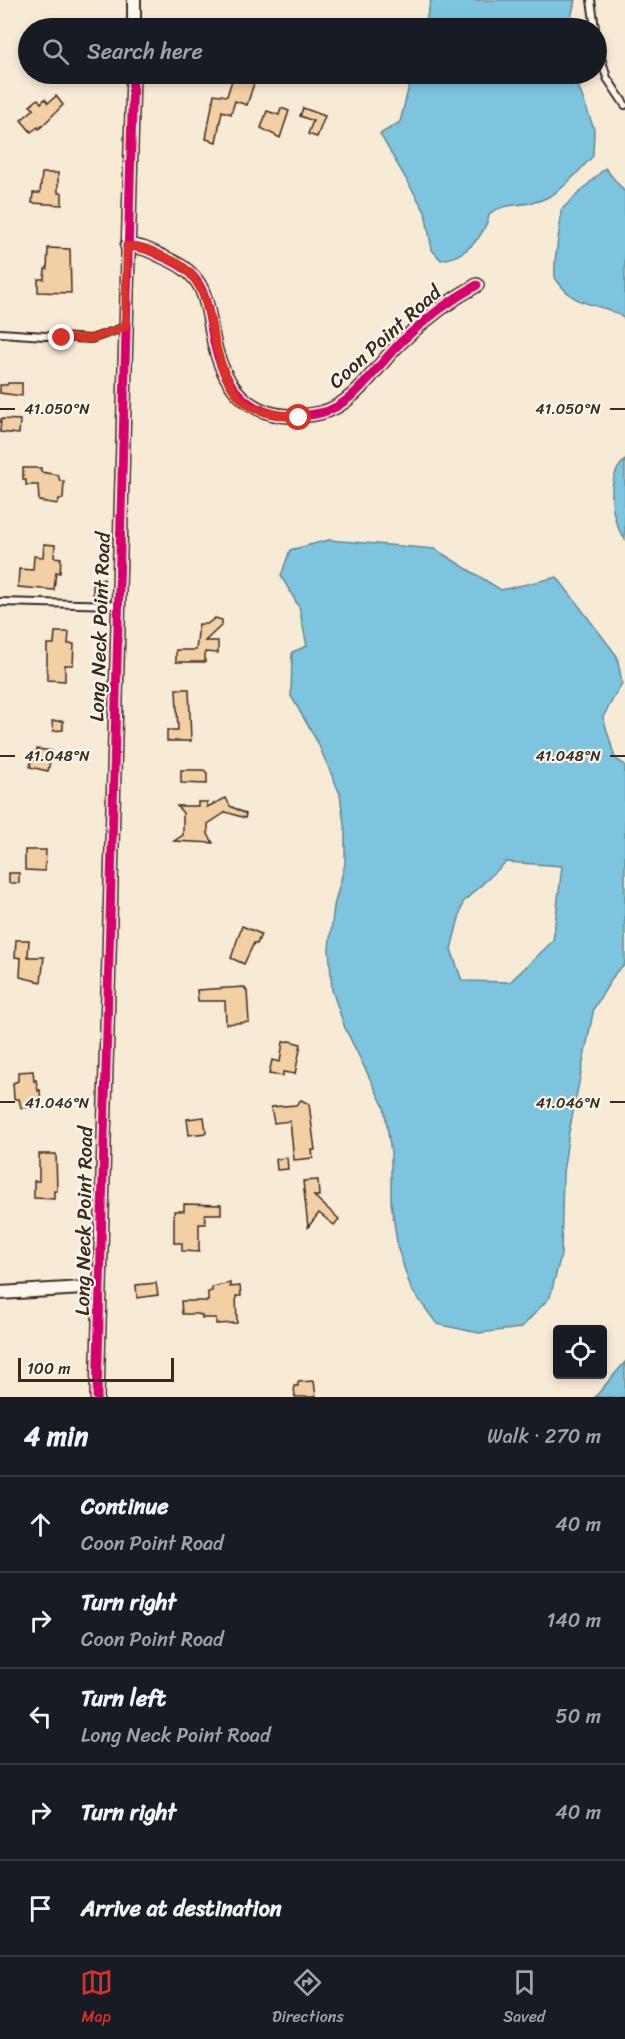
<!DOCTYPE html>
<meta charset="utf-8">
<style>
:root{--surface:#171b24;--page:#20242c;--text:#f1f3f6;--muted:#9ea1a6;--line:#363941;--accent:#d93025}
body{margin:0;font-family:Sriracha,sans-serif;background:var(--page);color:var(--text)}
.controls{position:absolute;right:18px;bottom:18px;display:grid;overflow:hidden;border-radius:6px;box-shadow:0 3px 9px #0003}
.controls button{width:54px;height:54px;display:grid;place-items:center;padding:0;border:0;border-bottom:2px solid var(--line);background:var(--surface);color:var(--text);font:30px sans-serif}
.scale{position:absolute;left:18px;bottom:15px;width:156px;box-sizing:border-box;padding-left:6px;border:3px solid #3b2a1e;border-top:0;font-size:16px;line-height:21px;white-space:nowrap;color:#3b2a1e;-webkit-text-stroke:4px #fbf7ec;paint-order:stroke}
.stop{position:absolute;width:18px;height:18px;margin:-14px;border:4px solid #d93025;border-radius:50%;background:#fff}
.stop.end{background:#d93025;border-color:#fff;box-shadow:0 2px 6px #0008}
.list{margin:0;padding:0;list-style:none}
h2{display:flex;justify-content:space-between;align-items:center;height:78px;margin:0;padding:0 24px;font-size:26px}
h2 small{font-size:20px;font-weight:400;color:var(--muted)}
.list li{display:grid;grid-template-columns:39px 1fr auto;gap:18px;align-items:center;box-sizing:border-box;height:96px;padding:0 24px;border-top:2px solid var(--line)}
.list b{display:block;font-size:22px;white-space:nowrap}
.list p{margin:0;font-size:20px;white-space:nowrap;color:var(--muted)}
.list em{font-size:20px;font-style:normal;color:var(--muted)}
.icon{flex:none;width:33px;height:33px;fill:none;stroke:currentColor;stroke-width:2;stroke-linecap:round;stroke-linejoin:round}
.map{position:relative;flex:none;width:625px;height:1397px;overflow:hidden}
.search{position:absolute;background:var(--surface);box-shadow:0 3px 9px #0003;left:18px;right:18px;top:18px;height:66px;display:flex;align-items:center;gap:15px;box-sizing:border-box;padding:0 21px;border-radius:33px;color:var(--muted);font-size:22px}
.sheet{height:558px;background:var(--surface)}
nav{display:flex;justify-content:space-around;align-items:center;box-sizing:border-box;height:84px;border-top:2px solid var(--line);background:var(--surface);font-size:16px;color:var(--muted)}
nav a{display:grid;justify-items:center;gap:3px}
nav .on{color:var(--accent)}
.map>svg:first-child{display:block}
.water{fill:#7dc5de;stroke:#638791;stroke-width:1.5;fill-rule:evenodd}
.building{fill:#f2d0a3;stroke:#3b2a1e;stroke-width:1.5}
.lines{fill:none;stroke-linecap:round;stroke-linejoin:round}
.service-casing{stroke:#3b2a1e;stroke-width:10}
.minor-casing{stroke:#3b2a1e;stroke-width:16}
.service{stroke:#fbf7ec;stroke-width:6}
.minor{stroke:#fbf7ec;stroke-width:12}
.cycleway-casing{stroke:#fbf7ec;stroke-width:13}
.cycleway{stroke:#d6006c;stroke-width:9}
.route{stroke:#d93025;stroke-width:8}
.ticks{fill:none;stroke:#3b2a1e;stroke-width:2}
.labels{text-anchor:middle;dominant-baseline:central;stroke-width:4.5;stroke-linejoin:round;paint-order:stroke}
.street-label{font-size:20px;fill:#3b2a1e;stroke:#fbf7ec}
.ticks-label{font-size:15px;text-anchor:middle;fill:#3b2a1e;stroke:#fbf7ec;stroke-width:4.5;stroke-linejoin:round;paint-order:stroke}
</style>
<div class="map">
<svg width="625" height="1397" viewBox="0 0 625 1397">
<rect width="100%" height="100%" fill="#f8ebd6"/>
<filter id="ink" filterUnits="userSpaceOnUse"><feTurbulence type="fractalNoise" baseFrequency=".0167" numOctaves="2"/><feDisplacementMap in="SourceGraphic" scale="12" xChannelSelector="R" yChannelSelector="G"/><feConvolveMatrix kernelMatrix="1 2 1 2 8 2 1 2 1" color-interpolation-filters="sRGB"/></filter>
<g filter="url(#ink)">
<g class="water">
<path d="M431 0H575L569 28H424Z"/>
<path d="M412 74H574L594 129 593 156C576 173 560 196 535 202 518 206 506 203 490 213 484 237 466 257 441 260L432 250 425 212 380 134 400 122Z"/>
<path d="M605 168 625 192V319C598 298 580 314 555 278 553 254 561 234 561 210Z"/>
<path d="M625 460V539C610 521 605 477 625 460Z"/>
<path d="M329 540 435 549 501 590 557 577 617 656 622 683 603 717 615 758 625 765V965L616 972 594 1008 569 1132 563 1173 561 1255 550 1297 521 1328 479 1333 437 1324 411 1289 398 1249 391 1202V1152L384 1107 345 1028 332 990 329 948 334 906 345 864V832L340 794 317 741 291 696 292 652 307 646 299 607 281 576 290 550ZM506 862 562 866 553 941 510 982 462 981 451 949 463 902Z"/>
<path d="M625 1362V1397H595Z"/>
</g>
<g class="building">
<path d="M234 74H257L247 105 235 101 231 114 222 111 216 142 206 139 214 94 227 96Z"/>
<path d="M56 96 63 105 39 129 38 127 31 132 21 120 34 109 30 106 38 99 41 103 45 99 48 103Z"/>
<path d="M281 108 289 111 280 138 261 128 267 111 279 115Z"/>
<path d="M303 108 325 116 317 137 308 134 313 121 300 116Z"/>
<path d="M42 173H58V193H62V205L32 203 33 193H40Z"/>
<path d="M48 248 70 249 71 293 38 292V279H44L45 269H47Z"/>
<path d="M8 383H22V396L0 393V385H7Z"/>
<path d="M1 419 20 420 19 434 0 432Z"/>
<path d="M23 468H41V472L58 475 60 481H64L63 499H59L58 504 39 501 38 485H26V480H23Z"/>
<path d="M44 544 55 545 54 557 61 558 60 573 56 572 54 590 18 587 19 569 33 570 34 556 43 557Z"/>
<rect x="93" y="579" width="11" height="15"/>
<path d="M215 618 222 620V625L205 641H218V653L205 652V662H176V650H196L199 624H207Z"/>
<path d="M55 632H69L68 644H74L73 665H65V681L47 680V644H54Z"/>
<path d="M176 689H189L191 741H167V730H178Z"/>
<path d="M52 721H63V730L53 731Z"/>
<path d="M37 749 52 751 48 771 30 767 31 760H35Z"/>
<path d="M181 770H204L207 773V784L181 783Z"/>
<path d="M226 798 230 806 246 814 245 818 226 812 208 824V834L213 843 174 841 183 835V813L177 806H198V802H207V807Z"/>
<path d="M25 850H46L45 871 25 870Z"/>
<rect x="9" y="873" width="10" height="10"/>
<path d="M242 926 261 934 257 944 254 943 244 964 231 958Z"/>
<path d="M16 940H29L28 957H44L41 982 20 977 21 958 15 957Z"/>
<path d="M244 987 247 991 249 1022 226 1024 225 1001H198L197 990Z"/>
<path d="M289 1041 301 1044 295 1074 283 1072V1076L269 1074 272 1060 280 1062 283 1042Z"/>
<path d="M33 1071 34 1081 36 1080 38 1091 40 1090 41 1106 21 1108 19 1099H14L13 1083 18 1081V1072Z"/>
<path d="M301 1100 309 1104 315 1150H312L313 1158 294 1160 290 1121 274 1123 271 1107 296 1105Z"/>
<path d="M204 1117 206 1133 189 1135 187 1119Z"/>
<path d="M39 1154H56L57 1191H54V1199L34 1198V1181H39Z"/>
<path d="M287 1158 288 1169 277 1170 276 1159Z"/>
<path d="M318 1180 319 1196H314L339 1219 334 1225 319 1213 308 1227 303 1181Z"/>
<path d="M184 1204 221 1205V1214H205V1224H199V1252L182 1251V1243H174V1211H184Z"/>
<path d="M156 1283 158 1295 137 1298 136 1285Z"/>
<path d="M230 1283V1287L240 1286 241 1296H236L237 1323 216 1324V1318H202V1315L196 1314H182L181 1301H208V1292L212 1291V1287Z"/>
<path d="M314 1381 316 1397H295L294 1386H298V1382Z"/>
</g>
<g class="lines">
<defs>
<g id="service">
<path d="M591 0 595 28"/>
<path d="M596 41 607 78 625 105"/>
<path d="M0 333 91 339 125 327"/>
<path d="M0 602 117 605"/>
</g>
<g id="minor">
<path d="M134 28V0"/>
<path d="M127 246C141 246 149 250 161 256 177 263 191 270 200 286 211 307 210 335 218 357 234 406 270 424 320 413 354 406 377 365 401 342 425 319 448 301 477 285"/>
<path d="M0 1293 100 1287"/>
<path d="M97 1397 133 74"/>
</g>
</defs>
<use href="#service" class="service-casing"/>
<use href="#minor" class="minor-casing"/>
<use href="#service" class="service"/>
<use href="#minor" class="minor"/>
<defs>
<g id="cycleway">
<path d="M127 246C141 246 149 250 161 256 177 263 191 270 200 286 211 307 210 335 218 357 234 406 270 424 320 413 354 406 377 365 401 342 425 319 448 301 477 285"/>
<path d="M97 1397 133 74"/>
</g>
</defs>
<use href="#cycleway" class="cycleway-casing"/>
<use href="#cycleway" class="cycleway"/>
</g>
</g>
<g class="lines" filter="url(#ink)">
<path class="route" d="M62 338 91 339 125 327 127 246C141 246 150 250 162 256 168 259 177 261 182 266 221 294 205 366 243 401 257 414 281 415 299 418"/>
</g>
<path class="ticks" d="M0 409H15M610 409H625M0 756H15M610 756H625M0 1102H15M610 1102H625"/>
<g class="labels">
<g class="street-label">
<text transform="translate(385 337) rotate(-42)">Coon Point Road</text>
<text transform="translate(100 627) rotate(-88)">Long Neck Point Road</text>
<text transform="translate(84 1221) rotate(-89)">Long Neck Point Road</text>
</g>
</g>
<g class="ticks-label">
<text x="57" y="414">41.050°N</text>
<text x="568" y="414">41.050°N</text>
<text x="57" y="761">41.048°N</text>
<text x="568" y="761">41.048°N</text>
<text x="57" y="1108">41.046°N</text>
<text x="568" y="1108">41.046°N</text>
</g>
</svg>
<div class="controls">
<button><svg class="icon" aria-label="locate" viewBox="0 0 24 24"><circle cx="12" cy="12" r="6"/><path d="M12 2v4M12 18v4M2 12h4M18 12h4"/></svg></button>
</div>
<div class="scale">100 m</div>
<div class="stop" style="left:299px;top:418px"></div>
<div class="stop end" style="left:62px;top:338px"></div>
<div class="search"><svg class="icon" aria-label="search" viewBox="0 0 24 24"><circle cx="10" cy="10" r="6"/><path d="M15 15l6 6"/></svg>Search here</div>
</div>
<section class="sheet">
<h2>4 min<small>Walk · 270 m</small></h2>
<ul class="list">
<li><svg class="icon" aria-label="ahead" viewBox="0 0 24 24"><path d="M12 20V5M6 11l6-6 6 6"/></svg><div><b>Continue</b><p>Coon Point Road</p></div><em>40 m</em></li>
<li><svg class="icon" aria-label="right" viewBox="0 0 24 24"><path d="M7 20v-9h11M14 6l5 5-5 5"/></svg><div><b>Turn right</b><p>Coon Point Road</p></div><em>140 m</em></li>
<li><svg class="icon" aria-label="left" viewBox="0 0 24 24"><path d="M17 20v-9H6M10 6l-5 5 5 5"/></svg><div><b>Turn left</b><p>Long Neck Point Road</p></div><em>50 m</em></li>
<li><svg class="icon" aria-label="right" viewBox="0 0 24 24"><path d="M7 20v-9h11M14 6l5 5-5 5"/></svg><div><b>Turn right</b></div><em>40 m</em></li>
<li><svg class="icon" aria-label="arrive" viewBox="0 0 24 24"><path d="M6 21V4h12l-3 4 3 4H6"/></svg><div><b>Arrive at destination</b></div></li>
</ul>
</section>
<nav>
<a class="on"><svg class="icon" aria-label="map" viewBox="0 0 24 24"><path d="M3 6l6-2 6 2 6-2v14l-6 2-6-2-6 2zM9 4v14M15 6v14"/></svg>Map</a>
<a><svg class="icon" aria-label="directions" viewBox="0 0 24 24"><path d="M12 3l9 9-9 9-9-9zM9 14v-3h6M13 9l2 2-2 2"/></svg>Directions</a>
<a><svg class="icon" aria-label="saved" viewBox="0 0 24 24"><path d="M7 4h10v16l-5-4-5 4z"/></svg>Saved</a>
</nav>
